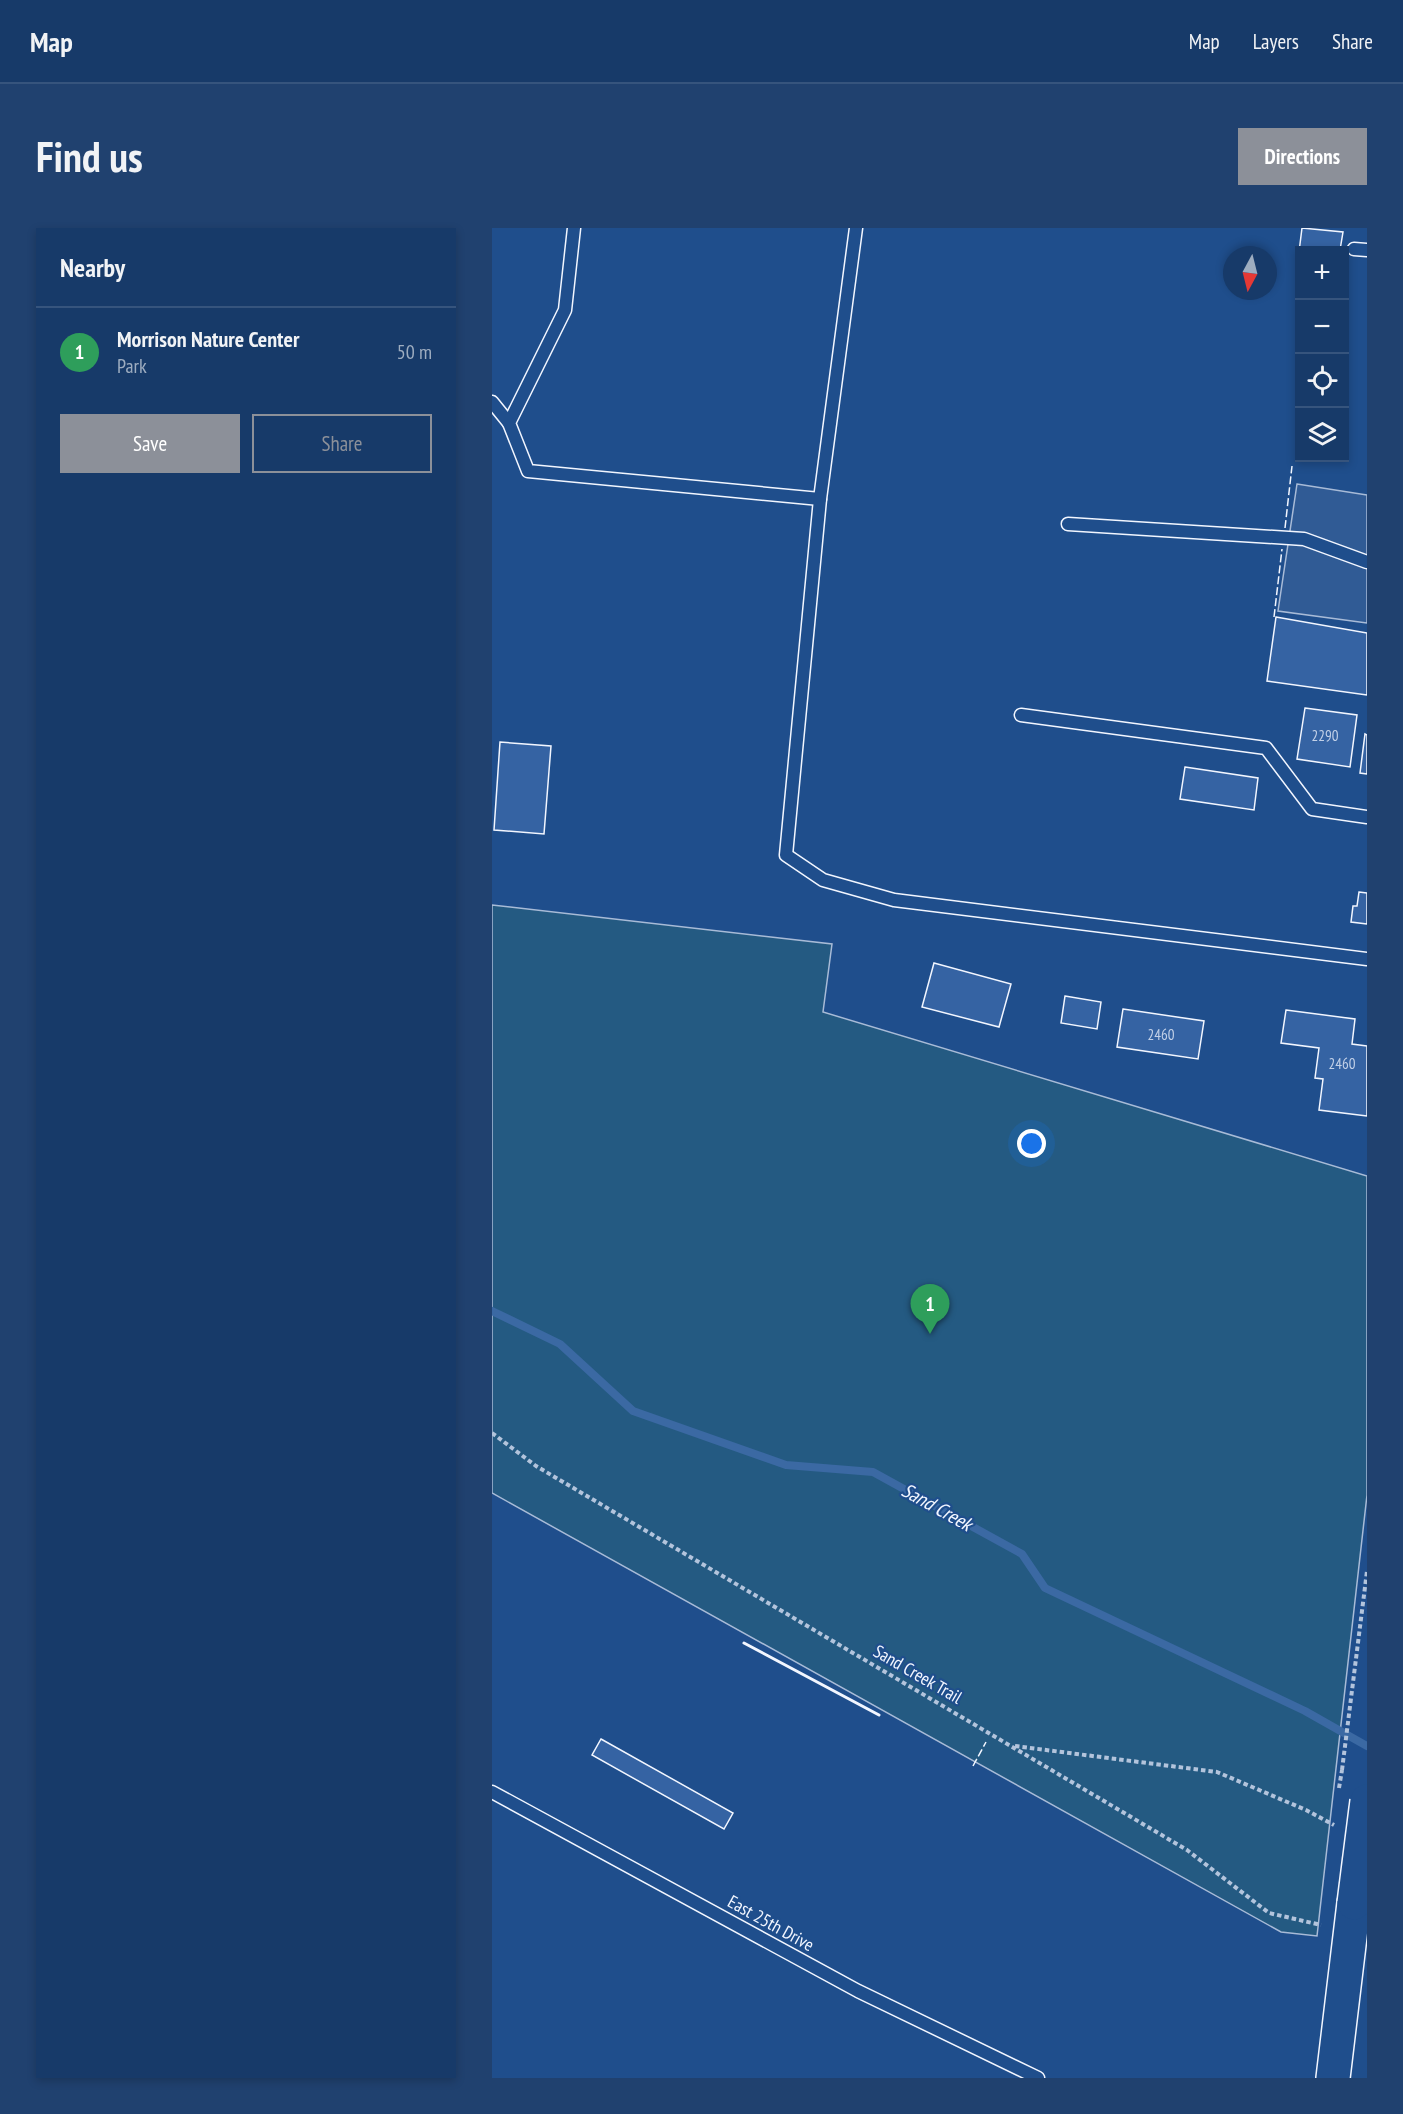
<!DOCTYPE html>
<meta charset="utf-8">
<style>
:root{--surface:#173a69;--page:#20416f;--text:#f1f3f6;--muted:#9eadc0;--line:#36547d;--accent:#8c9099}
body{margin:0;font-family:"PT Sans Narrow",sans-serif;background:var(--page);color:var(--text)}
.controls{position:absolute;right:18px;top:18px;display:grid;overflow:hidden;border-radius:0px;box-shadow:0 3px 9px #0003}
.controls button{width:54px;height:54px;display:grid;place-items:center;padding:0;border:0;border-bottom:2px solid var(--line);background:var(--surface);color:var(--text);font:30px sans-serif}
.compass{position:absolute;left:731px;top:18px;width:54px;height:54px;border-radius:50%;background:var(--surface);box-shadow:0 3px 9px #0003;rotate:187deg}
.you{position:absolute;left:540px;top:916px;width:21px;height:21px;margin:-15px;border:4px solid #fff;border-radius:50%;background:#1a73e8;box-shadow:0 0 0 9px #1a73e833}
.badge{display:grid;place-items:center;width:39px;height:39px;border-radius:50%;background:var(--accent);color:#fff;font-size:20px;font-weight:700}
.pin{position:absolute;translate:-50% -50px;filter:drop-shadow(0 2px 3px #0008)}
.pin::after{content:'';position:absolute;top:32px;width:21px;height:18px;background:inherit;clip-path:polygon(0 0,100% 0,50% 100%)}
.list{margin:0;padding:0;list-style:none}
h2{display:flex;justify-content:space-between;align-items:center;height:78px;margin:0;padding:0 24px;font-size:26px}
h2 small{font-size:20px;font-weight:400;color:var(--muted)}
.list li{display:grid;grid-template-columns:39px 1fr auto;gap:18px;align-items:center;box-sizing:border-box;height:90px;padding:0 24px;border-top:2px solid var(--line)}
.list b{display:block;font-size:22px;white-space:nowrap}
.list p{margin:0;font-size:20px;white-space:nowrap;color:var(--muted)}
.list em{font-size:20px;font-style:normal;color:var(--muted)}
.actions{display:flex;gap:12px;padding:18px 24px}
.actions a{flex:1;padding:14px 0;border:2px solid var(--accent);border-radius:0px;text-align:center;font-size:21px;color:var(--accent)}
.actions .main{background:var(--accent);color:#fff}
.icon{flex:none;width:33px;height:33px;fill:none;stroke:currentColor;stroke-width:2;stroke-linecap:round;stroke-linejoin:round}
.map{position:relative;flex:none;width:875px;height:1850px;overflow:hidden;border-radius:0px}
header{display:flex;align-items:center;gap:36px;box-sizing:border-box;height:84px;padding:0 30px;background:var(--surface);border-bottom:2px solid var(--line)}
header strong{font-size:28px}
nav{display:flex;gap:33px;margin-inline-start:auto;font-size:21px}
.intro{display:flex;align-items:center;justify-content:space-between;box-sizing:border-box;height:144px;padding:0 36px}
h1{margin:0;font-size:42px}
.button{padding:15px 27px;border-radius:0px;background:var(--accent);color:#fff;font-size:21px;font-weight:700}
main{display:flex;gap:36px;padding:0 36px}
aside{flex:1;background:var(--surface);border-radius:0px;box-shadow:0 3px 9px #0003}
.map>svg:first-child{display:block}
.green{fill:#245a82;stroke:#a8bbd7;stroke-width:1.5}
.parking{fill:#305b95;stroke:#a8bbd7;stroke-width:1.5}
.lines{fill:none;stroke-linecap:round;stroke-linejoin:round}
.stream{stroke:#3b69a3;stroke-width:8}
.building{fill:#3563a3;stroke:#f2f6ff;stroke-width:1.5}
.lane-casing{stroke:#f2f6ff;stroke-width:15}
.secondary-casing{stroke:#f2f6ff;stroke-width:36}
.path{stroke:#b3c4dc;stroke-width:4;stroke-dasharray:4.5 3;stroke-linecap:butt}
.lane{stroke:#1f4e8c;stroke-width:12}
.secondary{stroke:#1f4e8c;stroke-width:33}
.secondary-bridge-casing{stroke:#f2f6ff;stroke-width:36;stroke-linecap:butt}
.path-bridge{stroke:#b3c4dc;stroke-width:4;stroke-dasharray:4.5 3;stroke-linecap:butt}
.secondary-bridge{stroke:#1f4e8c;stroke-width:33}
.fence{stroke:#f2f6ff;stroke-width:1.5;stroke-dasharray:8 3;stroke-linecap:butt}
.wall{stroke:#f2f6ff;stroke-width:3}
.labels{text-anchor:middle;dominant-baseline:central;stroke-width:4.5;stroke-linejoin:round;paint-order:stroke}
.number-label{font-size:15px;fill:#c3d1e8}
.street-label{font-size:18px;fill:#f2f6ff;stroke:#1f4e8c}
.water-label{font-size:20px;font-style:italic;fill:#f2f6ff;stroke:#1f4e8c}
</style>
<header>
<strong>Map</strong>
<nav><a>Map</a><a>Layers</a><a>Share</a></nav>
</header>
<div class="intro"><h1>Find us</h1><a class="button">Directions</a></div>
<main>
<aside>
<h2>Nearby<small></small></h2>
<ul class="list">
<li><span class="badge" style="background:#2e9e5b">1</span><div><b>Morrison Nature Center</b><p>Park</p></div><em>50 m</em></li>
</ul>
<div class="actions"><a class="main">Save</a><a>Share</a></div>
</aside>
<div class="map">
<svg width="875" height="1850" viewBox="0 0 875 1850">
<rect width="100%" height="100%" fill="#1f4e8c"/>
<path class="green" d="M0 677 340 716 331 784 875 948V1267L825 1708 789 1704 0 1265Z"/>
<path class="parking" d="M805 256 875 267V395L786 383Z"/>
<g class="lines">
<path class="stream" d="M0 1083 68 1116 141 1183 294 1237 381 1244 530 1326 553 1360 813 1483 875 1518"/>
</g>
<g class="building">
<path d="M810 0 851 4 848 22H808L806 32Z"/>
<path d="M784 389 875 405V467L775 453Z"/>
<path d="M813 480 865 487 858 539 805 531Z"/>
<path d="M873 506 875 507V546L868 545Z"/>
<path d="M8 514 59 518 52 606 2 602Z"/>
<path d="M693 539 766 550 762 582 688 571Z"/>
<path d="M867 664 875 665V696L859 694 861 678H865Z"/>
<path d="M442 735 519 756 507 799 430 779Z"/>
<path d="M573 768 609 774 605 801 569 795Z"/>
<path d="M631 781 712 793 706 831 625 819Z"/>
<path d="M794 782 863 791 860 816 875 818V888L827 882 831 851 823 850 827 820 789 815Z"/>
<path d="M109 1511 241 1585 232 1601 100 1527Z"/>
</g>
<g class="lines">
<defs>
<g id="lane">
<path d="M82 0 73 82 17 195 36 243 328 271"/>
<path d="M364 0 328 271 294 627 331 652 402 672 875 731"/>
<path d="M862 21 875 22"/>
<path d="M0 174 17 195"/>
<path d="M576 296 812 311 875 334"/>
<path d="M529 487 774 520 820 581 875 589"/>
<path d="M0 1564 366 1763 546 1850"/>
</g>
<path id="secondary" d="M841 1850 862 1675"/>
</defs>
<use href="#lane" class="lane-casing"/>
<use href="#secondary" class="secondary-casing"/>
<g class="path">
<path d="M0 1205 44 1238 695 1622 777 1685 829 1697"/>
<path d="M523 1518 725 1544 814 1582 842 1597"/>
<path d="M850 1542 875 1343"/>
</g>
<use href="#lane" class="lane"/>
<use href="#secondary" class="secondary"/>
<defs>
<path id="secondary-bridge" d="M862 1675 875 1573"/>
</defs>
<use href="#secondary-bridge" class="secondary-bridge-casing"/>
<path class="path-bridge" d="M847 1560 850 1542"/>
<use href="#secondary-bridge" class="secondary-bridge"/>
<g class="fence">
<path d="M793 300 800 238"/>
<path d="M782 389 790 321"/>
<path d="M481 1538 494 1514"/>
</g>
<path class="wall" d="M252 1415 387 1487"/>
</g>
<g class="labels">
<g class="number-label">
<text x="833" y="507">2290</text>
<text x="669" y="806">2460</text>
<text x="850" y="835">2460</text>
</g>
<g class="street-label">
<text transform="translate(426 1446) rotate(30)">Sand Creek Trail</text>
<text transform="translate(279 1695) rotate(29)">East 25th Drive</text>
</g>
<g class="water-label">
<text transform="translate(445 1279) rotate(29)">Sand Creek</text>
</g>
</g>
</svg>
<div class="controls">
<button>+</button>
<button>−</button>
<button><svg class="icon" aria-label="locate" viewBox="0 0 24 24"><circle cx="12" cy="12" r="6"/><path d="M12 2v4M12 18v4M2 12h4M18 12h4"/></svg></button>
<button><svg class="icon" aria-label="layers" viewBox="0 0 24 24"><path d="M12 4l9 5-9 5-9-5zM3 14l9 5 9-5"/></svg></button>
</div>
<svg class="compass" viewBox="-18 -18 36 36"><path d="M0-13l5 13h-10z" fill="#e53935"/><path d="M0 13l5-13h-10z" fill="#9eadc0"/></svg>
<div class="you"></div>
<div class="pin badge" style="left:438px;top:1106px;background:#2e9e5b">1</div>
</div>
</main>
